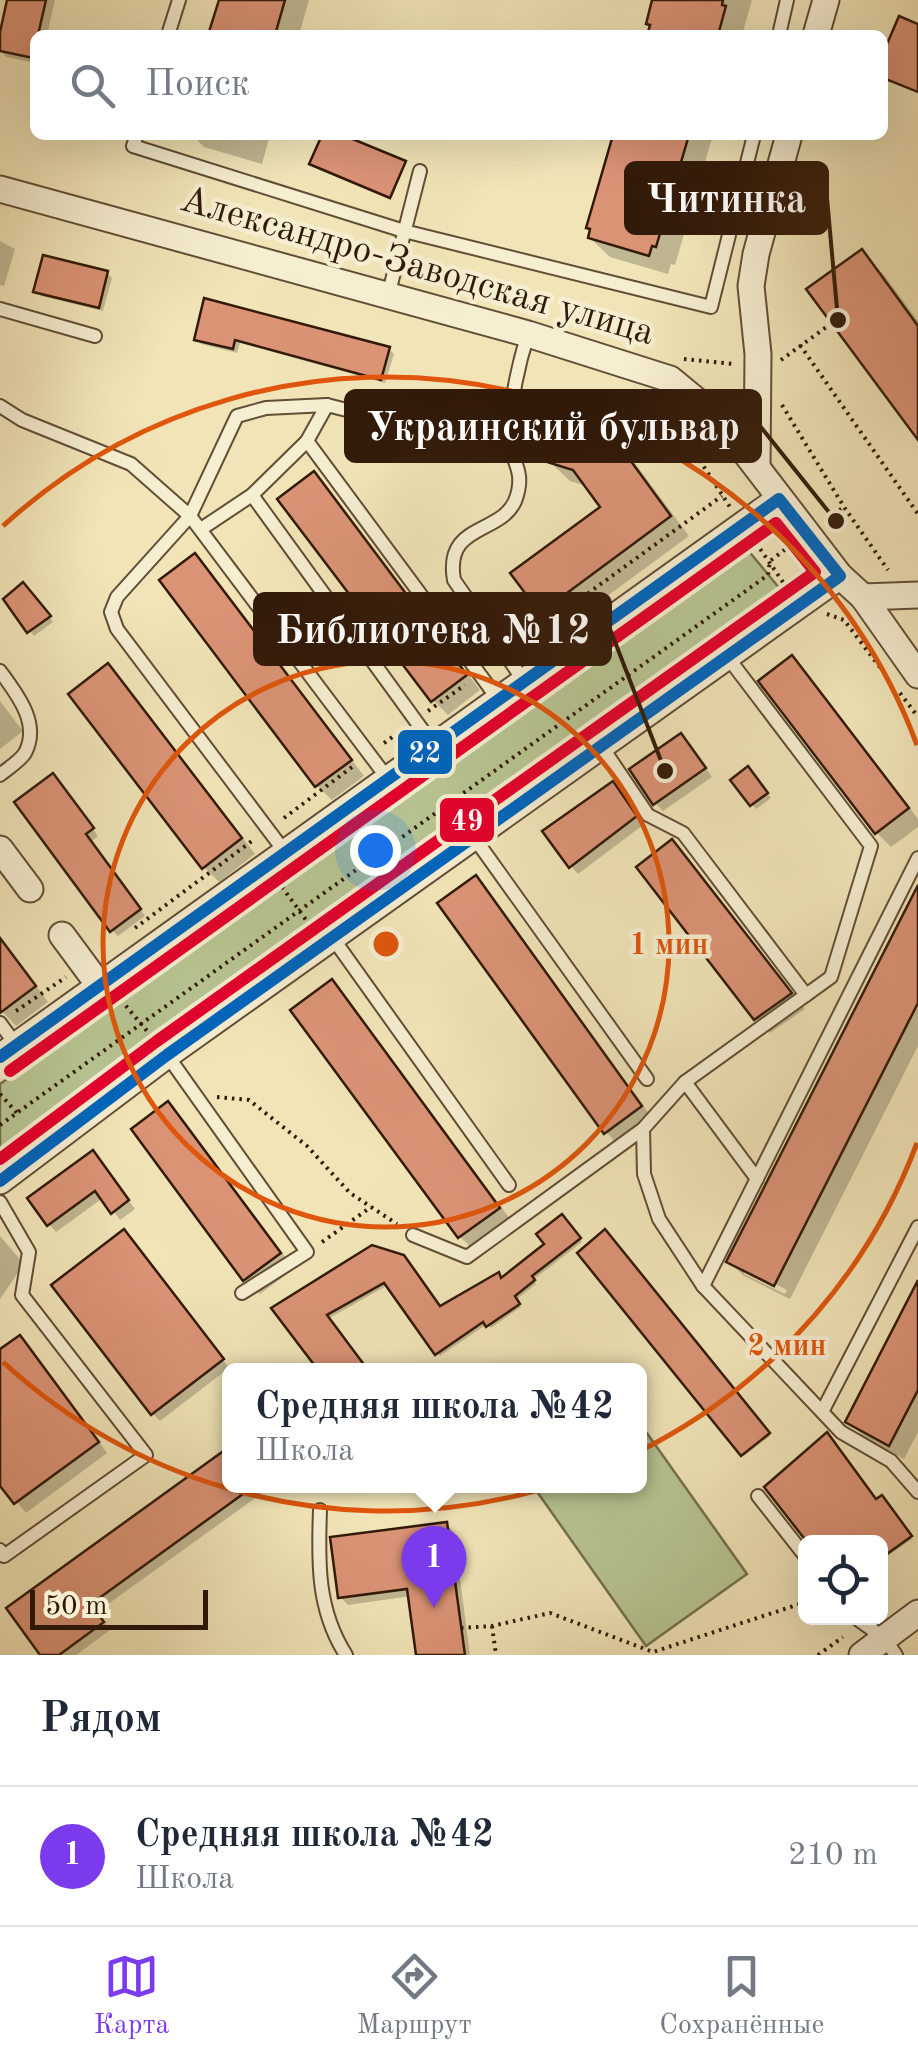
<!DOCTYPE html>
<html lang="ru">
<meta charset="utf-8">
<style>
:root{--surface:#fff;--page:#f2f2f3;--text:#1f2937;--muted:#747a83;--line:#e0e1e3;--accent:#7c3aed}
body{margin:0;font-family:"Old Standard TT",serif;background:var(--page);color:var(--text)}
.controls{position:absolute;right:30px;bottom:30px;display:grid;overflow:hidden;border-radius:15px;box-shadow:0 10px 40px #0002}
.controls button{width:90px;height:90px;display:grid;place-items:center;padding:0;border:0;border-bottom:2px solid var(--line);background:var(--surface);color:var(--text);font:50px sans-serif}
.scale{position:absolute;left:30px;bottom:25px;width:178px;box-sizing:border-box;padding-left:10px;border:5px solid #321a09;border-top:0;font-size:28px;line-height:35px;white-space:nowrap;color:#321a09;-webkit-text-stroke:8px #f6eed1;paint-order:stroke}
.you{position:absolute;left:375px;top:850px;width:35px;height:35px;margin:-25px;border:8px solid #fff;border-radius:50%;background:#1a73e8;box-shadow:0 0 0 15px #1a73e833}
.badge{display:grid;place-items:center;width:65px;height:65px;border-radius:50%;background:var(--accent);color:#fff;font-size:32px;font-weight:700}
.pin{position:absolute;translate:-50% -82px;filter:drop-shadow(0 2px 5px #0008)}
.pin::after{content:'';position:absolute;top:52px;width:35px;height:30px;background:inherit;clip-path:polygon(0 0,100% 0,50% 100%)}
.popup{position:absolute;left:222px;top:1363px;width:425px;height:130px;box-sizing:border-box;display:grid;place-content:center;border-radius:15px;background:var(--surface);filter:drop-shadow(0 2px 8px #0005);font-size:32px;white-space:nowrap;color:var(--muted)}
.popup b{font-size:38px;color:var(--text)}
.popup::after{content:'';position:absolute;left:50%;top:100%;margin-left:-20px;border:20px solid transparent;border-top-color:var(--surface)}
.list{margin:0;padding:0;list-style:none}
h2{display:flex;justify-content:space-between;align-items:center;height:130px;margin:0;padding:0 40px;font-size:42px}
h2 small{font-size:32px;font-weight:400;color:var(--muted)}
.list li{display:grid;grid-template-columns:65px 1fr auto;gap:30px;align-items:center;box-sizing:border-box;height:140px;padding:0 40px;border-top:2px solid var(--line)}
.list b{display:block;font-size:38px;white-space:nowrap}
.list p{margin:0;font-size:32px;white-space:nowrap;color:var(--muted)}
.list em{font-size:32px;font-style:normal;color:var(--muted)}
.icon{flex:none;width:55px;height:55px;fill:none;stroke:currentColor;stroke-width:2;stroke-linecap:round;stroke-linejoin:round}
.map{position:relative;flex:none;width:918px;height:1655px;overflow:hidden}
.search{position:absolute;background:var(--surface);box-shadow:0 10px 40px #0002;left:30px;right:30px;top:30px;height:110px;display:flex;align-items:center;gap:25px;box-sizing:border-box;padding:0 35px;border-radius:15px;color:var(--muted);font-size:38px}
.sheet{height:270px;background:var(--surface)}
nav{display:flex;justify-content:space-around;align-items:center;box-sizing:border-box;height:140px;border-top:2px solid var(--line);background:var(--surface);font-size:28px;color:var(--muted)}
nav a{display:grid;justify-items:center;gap:5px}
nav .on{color:var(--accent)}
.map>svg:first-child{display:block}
.green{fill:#b7c592;stroke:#74704e;stroke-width:2.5}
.shadow{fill:#0003;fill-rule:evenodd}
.building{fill:#db9376;stroke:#321a09;stroke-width:2.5}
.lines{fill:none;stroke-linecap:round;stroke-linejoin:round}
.lane-casing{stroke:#624d35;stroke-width:16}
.street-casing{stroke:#624d35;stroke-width:29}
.path{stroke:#321a09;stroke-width:4;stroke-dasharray:2.5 5;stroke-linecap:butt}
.lane{stroke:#f6eed1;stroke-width:12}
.street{stroke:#f6eed1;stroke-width:25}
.bus-1-casing{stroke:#f6eed1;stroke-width:20}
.bus-2-casing{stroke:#f6eed1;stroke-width:20}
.bus-1{stroke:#0065bd;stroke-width:12}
.bus-2{stroke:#e4002b;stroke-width:12}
.ring{fill:none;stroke:#df560c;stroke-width:5}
.labels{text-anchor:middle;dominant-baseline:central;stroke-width:9;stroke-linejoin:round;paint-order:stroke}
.street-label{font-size:38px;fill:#321a09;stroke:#f6eed1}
.centre{fill:#df560c;stroke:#f6eed1;stroke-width:5}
.ring-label{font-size:30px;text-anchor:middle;font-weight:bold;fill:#df560c;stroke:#f6eed1;stroke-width:9;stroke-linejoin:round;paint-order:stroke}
.leader{fill:none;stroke:#321a09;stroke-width:4}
.callout-dot{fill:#321a09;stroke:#f6eed1;stroke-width:4}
.callout{fill:#321a09;stroke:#321a09;stroke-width:4}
.callout-label{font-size:40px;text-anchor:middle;font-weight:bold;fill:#fff}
.line-badge{stroke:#f6eed1;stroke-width:4}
.badge-label{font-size:28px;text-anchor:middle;font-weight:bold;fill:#fff}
</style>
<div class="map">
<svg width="918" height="1655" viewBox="0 0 918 1655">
<rect width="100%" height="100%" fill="#f1e5b8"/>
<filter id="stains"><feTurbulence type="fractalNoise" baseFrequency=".002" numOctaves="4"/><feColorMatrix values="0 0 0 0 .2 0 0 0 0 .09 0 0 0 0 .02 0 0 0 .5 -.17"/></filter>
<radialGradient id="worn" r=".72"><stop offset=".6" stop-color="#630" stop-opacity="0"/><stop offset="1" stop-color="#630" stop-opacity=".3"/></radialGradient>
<g class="green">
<path d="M747 549 790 601 0 1165V1084Z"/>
<path d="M639 1422 747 1574 646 1646 533 1486H639Z"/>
</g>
<g class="shadow">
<path d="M10 0H55L47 35H35V63L6 57 0 50Z"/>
<path d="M221 0H309L299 35H211Z"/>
<path d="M657 0H752L742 35H647Z"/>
<path d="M192 135H270L262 164 204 147Z"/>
<path d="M324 135H337L404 163 392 198 314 165Z"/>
<path d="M617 135H713L675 265 671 264 668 274 610 257 590 238Z"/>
<path d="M0 241 15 249 4 286 0 285Z"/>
<path d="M862 252 884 275 918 321V436Z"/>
<path d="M107 273 112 278 103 311 41 296 36 291Z"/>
<path d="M206 301 389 349 394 354 385 383 240 343 237 353 201 344 197 339Z"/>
<path d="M604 429 625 450 689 536 561 630 542 611 604 507 589 487 570 481 550 462Z"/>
<path d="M313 474 328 489 480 690 448 715 433 700Z"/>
<path d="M194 556 209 571 364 776 332 800 317 786 162 580Z"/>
<path d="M27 590 53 622 34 636 6 600Z"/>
<path d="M792 658 807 673 918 819V827L891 847 876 832Z"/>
<path d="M108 666 123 681 255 854 219 882 204 867 72 694Z"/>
<path d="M0 701 23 731 0 749Z"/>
<path d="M689 744 712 777 663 811 655 803Z"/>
<path d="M753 774 771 798 756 809 752 804Z"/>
<path d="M59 783 98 836 91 842 145 916 118 936 112 930Z"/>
<path d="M620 792 643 825 578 874 571 866Z"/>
<path d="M672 842 805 1009 770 1033 756 1019Z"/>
<path d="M475 878 490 893 655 1122 620 1147 606 1132Z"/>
<path d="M918 890V1046L790 1299 744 1276 730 1262ZM744 1268 787 1290 785 1294 744 1274Z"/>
<path d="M0 936 48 1002 16 1026 0 1009Z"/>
<path d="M332 982 346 997 513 1223 475 1251 460 1237 294 1011Z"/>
<path d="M168 1104 183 1119 294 1269 260 1294 245 1279Z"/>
<path d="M100 1161 135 1209 120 1220 103 1198 56 1232 49 1224Z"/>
<path d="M562 1217 582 1242 533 1280 536 1284 516 1300 521 1307 491 1328 487 1324 440 1356 388 1285 328 1319 366 1370H321L275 1308 373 1248 441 1309 499 1275 503 1279 548 1244Z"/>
<path d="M605 1233 770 1436 744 1456 580 1253Z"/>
<path d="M0 1236 24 1264 0 1299Z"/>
<path d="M131 1240 229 1368 160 1421 153 1414Z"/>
<path d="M918 1285V1432L904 1459 863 1436 848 1421Z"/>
<path d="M30 1348 107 1453 26 1513 0 1482V1352Z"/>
<path d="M229 1450V1486H272L97 1612 110 1630 76 1655H43Z"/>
<path d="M768 1487 876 1502 884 1499 912 1539 880 1561V1542H809Z"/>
<path d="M447 1525 454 1532 470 1655H418L411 1596 348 1605 340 1597Z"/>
</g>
<g class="building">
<path d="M7 0H46L38 35H35L33 58 0 51V32Z"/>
<path d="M219 0H285L275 35H208Z"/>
<path d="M652 0H723L722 5 726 6 718 35H647L650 25 646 24Z"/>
<path d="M899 16 918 24V92L883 78V42L887 44Z"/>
<path d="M322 135H343L406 161 390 198 309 164Z"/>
<path d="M613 135H689L656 247 652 246 649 256 588 238 590 229 586 228Z"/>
<path d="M862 249 918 326V440L806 289Z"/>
<path d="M43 255 108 271 99 308 33 292Z"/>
<path d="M204 298 390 347 381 380 235 340 233 349 194 340Z"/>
<path d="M563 414 606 427 671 516 540 613 510 573 600 507 573 470 547 462Z"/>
<path d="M314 471 467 675 431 702 277 499Z"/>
<path d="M195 553 352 760 315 787 159 580Z"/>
<path d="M23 582 51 616 27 633 3 599Z"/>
<path d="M792 655 909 808 875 834 758 681Z"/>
<path d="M108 663 242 838 202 869 68 694Z"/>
<path d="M681 733 706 768 653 805 629 769Z"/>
<path d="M748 766 768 793 750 806 730 780Z"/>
<path d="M53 773 94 828 86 834 141 909 110 932 14 802Z"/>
<path d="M613 781 637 816 569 868 542 831Z"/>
<path d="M672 839 792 993 754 1020 636 867Z"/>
<path d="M476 875 642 1106 604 1134 437 903Z"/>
<path d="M918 885V1003L774 1286 726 1262Z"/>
<path d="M0 938 36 986 0 1013Z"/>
<path d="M332 979 500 1208 458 1238 290 1010Z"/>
<path d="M168 1101 281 1253 243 1281 131 1129Z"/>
<path d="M93 1150 129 1200 111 1214 95 1191 47 1226 27 1198Z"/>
<path d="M562 1214 581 1238 532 1276 535 1280 515 1296 520 1304 486 1327 483 1322 435 1355 384 1283 327 1315 368 1370H318L271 1308 372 1245 404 1255 440 1306 499 1272 501 1278 544 1244 536 1234Z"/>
<path d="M124 1229 224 1359 151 1415 51 1285Z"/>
<path d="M605 1229 770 1433 741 1456 577 1253Z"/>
<path d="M918 1280V1390L889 1446 845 1422Z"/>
<path d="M20 1335 99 1442 14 1504 0 1486V1349Z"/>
<path d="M827 1432 876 1499 882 1495 912 1536 880 1559V1542H807L764 1487Z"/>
<path d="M229 1447V1486H254L91 1604 104 1622 59 1655H40L6 1608Z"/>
<path d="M447 1522 465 1655H416L407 1589 338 1598 330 1537Z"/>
</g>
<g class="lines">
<defs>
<g id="lane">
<path d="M168 35 179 0"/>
<path d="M779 35 787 0"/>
<path d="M137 135 133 146 404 231 711 307 754 135"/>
<path d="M388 296 420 171"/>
<path d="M0 309 95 336"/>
<path d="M0 406 22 420 131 464 190 516 117 597 111 612 117 629 285 852"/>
<path d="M307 441 498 699"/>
<path d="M252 495 434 746"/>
<path d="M201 529 252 495 307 441 327 405"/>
<path d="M0 671C16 693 41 723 25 753 20 761 7 769 0 775"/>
<path d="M524 681 454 580C444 523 500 535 515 501 528 468 507 458 509 434 511 401 518 365 528 334"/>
<path d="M600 744 648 815 683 833 806 995"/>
<path d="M388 779 190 516 237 416 266 408 327 405 394 422 462 451 508 439"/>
<path d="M473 836 647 1079"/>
<path d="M332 937 509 1185"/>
<path d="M0 1023 16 1045"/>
<path d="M167 1055 307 1252 242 1293"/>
<path d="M685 1082 757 1179"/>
<path d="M643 1129 644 1174 659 1219 703 1286 841 1432 891 1461 918 1492"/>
<path d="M0 1202 29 1252 22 1295 146 1455 4 1556 0 1550"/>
<path d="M413 1235 467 1257 643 1129 685 1082 831 977 871 846 726 655"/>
<path d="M703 1286 918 858"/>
<path d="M823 1410 918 1227"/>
<path d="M758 1496 806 1557"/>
<path d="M320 1510C318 1562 317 1610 346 1655"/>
<path d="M856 1618 884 1638 896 1655"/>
</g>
<g id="street">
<path d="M816 35 826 0"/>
<path d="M0 189 528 334 670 379 721 421 840 576 863 597 918 675"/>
<path d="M757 467 758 354 751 286 756 254 789 135"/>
<path d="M863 597 918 595"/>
<path d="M0 849 30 889"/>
<path d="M62 935 99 985"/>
<path d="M0 1057 779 499"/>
<path d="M0 1181 167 1055 840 576"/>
<path d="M862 1655 918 1613"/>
</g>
</defs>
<use href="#lane" class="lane-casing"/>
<use href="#street" class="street-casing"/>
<g class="path">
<path d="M800 345 918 514"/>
<path d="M684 359 734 364"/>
<path d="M781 360 832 323"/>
<path d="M782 405 844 507 888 570"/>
<path d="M667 410 730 507"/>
<path d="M827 519 844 507"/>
<path d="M756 543 785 585"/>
<path d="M827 614 844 620 882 670"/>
<path d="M521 642 722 496"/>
<path d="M900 693 918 717"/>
<path d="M428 711 465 685"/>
<path d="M384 743 401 731"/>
<path d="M284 818 356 764"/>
<path d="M282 887 309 924"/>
<path d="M135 928 252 841"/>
<path d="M121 1000 153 1038"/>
<path d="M16 1011 66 977"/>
<path d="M0 1094 17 1113"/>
<path d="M217 1097 249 1100 307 1146 350 1193 397 1224"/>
<path d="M0 1125 768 575 770 561 787 548"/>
<path d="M322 1242 371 1207"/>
<path d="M492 1626 496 1655"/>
<path d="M461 1628 492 1626 550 1613 653 1652 806 1602"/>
<path d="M818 1655 843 1637"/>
</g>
<use href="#lane" class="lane"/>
<use href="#street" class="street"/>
<defs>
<path id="bus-1" d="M0 1057 779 499 840 576 167 1055 0 1181"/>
<path id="bus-2" d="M0 1159 157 1041 815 572 776 523 10 1071"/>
</defs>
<use href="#bus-1" class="bus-1-casing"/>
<use href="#bus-2" class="bus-2-casing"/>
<use href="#bus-1" class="bus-1"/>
<use href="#bus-2" class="bus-2"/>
</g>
<g class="ring">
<circle cx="386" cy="944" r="283"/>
<path d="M917 1143A567 567 0 0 1 3 1362M3 526A567 567 0 0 1 917 745"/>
</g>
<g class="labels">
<g class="street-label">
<text transform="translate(417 267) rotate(16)">Александро-Заводская улица</text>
</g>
</g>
<circle cx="386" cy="944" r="15" class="centre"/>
<g class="ring-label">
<text x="669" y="954">1 мин</text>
<text x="787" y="1355">2 мин</text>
</g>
<path class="leader" d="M838 320L827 198M836 521L760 426M665 771L610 629"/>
<g class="callout-dot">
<circle cx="838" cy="320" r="10"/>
<circle cx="836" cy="521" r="10"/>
<circle cx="665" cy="771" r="10"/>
</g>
<g class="callout">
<rect x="626" y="163" width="201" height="70" rx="10"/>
<rect x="346" y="391" width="414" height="70" rx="10"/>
<rect x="255" y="594" width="355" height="70" rx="10"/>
</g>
<g class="callout-label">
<text x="726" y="212">Читинка</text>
<text x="553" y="440">Украинский бульвар</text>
<text x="433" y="643">Библиотека №12</text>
</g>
<g class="line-badge">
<rect x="396" y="728" width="58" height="48" rx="10" fill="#0065bd"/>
<rect x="438" y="796" width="58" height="48" rx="10" fill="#e4002b"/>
</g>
<g class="badge-label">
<text x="425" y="762">22</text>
<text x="467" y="830">49</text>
</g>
<rect width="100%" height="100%" filter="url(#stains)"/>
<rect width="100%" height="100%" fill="url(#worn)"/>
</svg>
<div class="controls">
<button><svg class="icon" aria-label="locate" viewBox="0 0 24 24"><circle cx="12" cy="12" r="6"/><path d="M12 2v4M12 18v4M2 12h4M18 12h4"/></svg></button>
</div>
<div class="scale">50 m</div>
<div class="you"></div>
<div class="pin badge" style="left:434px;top:1608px">1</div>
<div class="popup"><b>Средняя школа №42</b>Школа</div>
<div class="search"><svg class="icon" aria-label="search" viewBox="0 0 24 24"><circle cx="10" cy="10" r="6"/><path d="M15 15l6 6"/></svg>Поиск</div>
</div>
<section class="sheet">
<h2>Рядом<small></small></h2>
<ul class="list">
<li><span class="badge">1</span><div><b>Средняя школа №42</b><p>Школа</p></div><em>210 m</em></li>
</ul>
</section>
<nav>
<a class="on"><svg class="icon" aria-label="map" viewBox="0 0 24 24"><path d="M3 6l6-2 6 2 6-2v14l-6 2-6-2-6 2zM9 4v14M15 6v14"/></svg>Карта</a>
<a><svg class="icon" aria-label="directions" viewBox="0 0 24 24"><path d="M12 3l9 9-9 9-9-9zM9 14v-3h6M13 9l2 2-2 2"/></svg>Маршрут</a>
<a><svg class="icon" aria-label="saved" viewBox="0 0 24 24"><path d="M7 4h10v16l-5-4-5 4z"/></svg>Сохранённые</a>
</nav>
